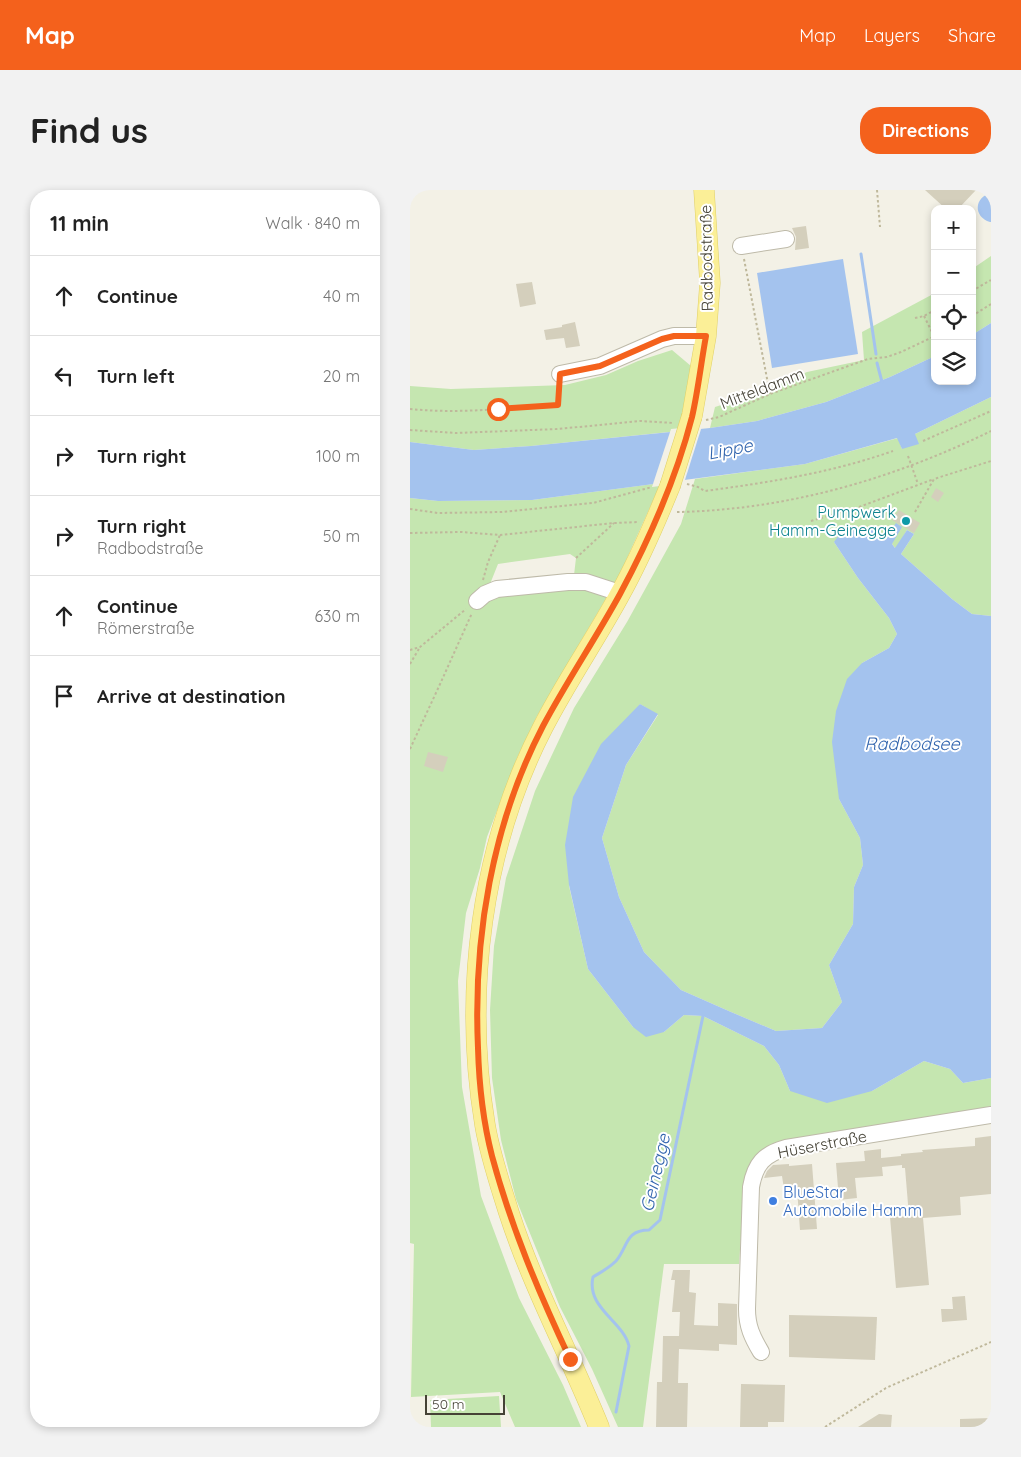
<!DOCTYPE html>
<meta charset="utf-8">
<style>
:root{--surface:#fff;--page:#f2f2f2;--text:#222;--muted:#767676;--line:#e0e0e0;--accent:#f4611c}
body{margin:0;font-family:Quicksand,sans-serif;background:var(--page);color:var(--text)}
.controls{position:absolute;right:15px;top:15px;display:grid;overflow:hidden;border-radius:10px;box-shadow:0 2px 8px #0003}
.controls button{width:45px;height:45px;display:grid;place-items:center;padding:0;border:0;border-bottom:1px solid var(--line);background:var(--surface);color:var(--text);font:25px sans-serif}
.scale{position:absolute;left:15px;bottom:12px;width:80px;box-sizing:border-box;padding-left:5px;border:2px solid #454236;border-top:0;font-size:14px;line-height:18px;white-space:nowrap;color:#454236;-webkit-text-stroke:4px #fff;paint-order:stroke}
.stop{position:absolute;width:15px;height:15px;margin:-11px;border:4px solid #f4611c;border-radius:50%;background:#fff}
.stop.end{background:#f4611c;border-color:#fff;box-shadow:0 1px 5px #0008}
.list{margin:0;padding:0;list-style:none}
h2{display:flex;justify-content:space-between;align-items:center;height:65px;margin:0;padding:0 20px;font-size:21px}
h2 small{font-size:16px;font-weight:400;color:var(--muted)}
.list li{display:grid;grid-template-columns:32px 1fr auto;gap:15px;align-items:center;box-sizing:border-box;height:80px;padding:0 20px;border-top:1px solid var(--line)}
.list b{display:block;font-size:19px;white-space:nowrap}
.list p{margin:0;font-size:16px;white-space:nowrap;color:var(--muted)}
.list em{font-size:16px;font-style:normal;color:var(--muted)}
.icon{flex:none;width:28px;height:28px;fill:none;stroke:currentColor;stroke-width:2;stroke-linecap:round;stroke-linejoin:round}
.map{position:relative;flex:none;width:581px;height:1237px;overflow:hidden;border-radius:20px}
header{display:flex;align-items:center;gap:30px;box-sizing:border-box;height:70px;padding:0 25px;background:var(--accent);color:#fff}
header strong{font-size:24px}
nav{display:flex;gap:28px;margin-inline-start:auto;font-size:18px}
.intro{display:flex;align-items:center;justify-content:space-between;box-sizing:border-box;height:120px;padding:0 30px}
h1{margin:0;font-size:35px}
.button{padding:12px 22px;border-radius:20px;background:var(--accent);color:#fff;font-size:18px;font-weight:700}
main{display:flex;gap:30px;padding:0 30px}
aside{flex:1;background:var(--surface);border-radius:20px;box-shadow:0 2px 8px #0003}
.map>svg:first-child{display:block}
.green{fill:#c5e6b0;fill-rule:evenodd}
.water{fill:#a4c3ee}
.pier{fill:#f3f1e6}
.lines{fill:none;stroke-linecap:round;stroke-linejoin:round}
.stream{stroke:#a4c3ee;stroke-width:3}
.building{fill:#d4cfbc}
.minor-casing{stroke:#bebaa9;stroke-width:18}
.major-casing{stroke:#e0d067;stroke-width:21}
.path{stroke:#bfb89b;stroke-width:2;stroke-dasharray:2.5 2.5;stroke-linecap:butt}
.minor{stroke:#fff;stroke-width:16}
.major{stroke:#fbef97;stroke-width:20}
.major-bridge-casing{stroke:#e0d067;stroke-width:21;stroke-linecap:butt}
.major-bridge{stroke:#fbef97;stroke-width:20}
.route{stroke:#f4611c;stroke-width:6}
.culture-dot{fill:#0f9aa8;stroke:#fff;stroke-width:2}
.shop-dot{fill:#3f7fe0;stroke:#fff;stroke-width:2}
.labels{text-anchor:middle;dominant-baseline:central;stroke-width:4;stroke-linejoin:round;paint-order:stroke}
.street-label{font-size:16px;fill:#454236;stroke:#fff}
.culture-label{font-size:16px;fill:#0d838f;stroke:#fff;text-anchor:end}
.shop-label{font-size:16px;fill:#366cbe;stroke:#fff;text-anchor:start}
.water-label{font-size:18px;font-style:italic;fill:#3265ae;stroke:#fff}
</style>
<header>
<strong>Map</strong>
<nav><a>Map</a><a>Layers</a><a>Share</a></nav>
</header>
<div class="intro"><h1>Find us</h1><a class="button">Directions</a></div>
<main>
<aside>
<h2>11 min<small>Walk · 840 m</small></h2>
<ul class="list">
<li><svg class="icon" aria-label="ahead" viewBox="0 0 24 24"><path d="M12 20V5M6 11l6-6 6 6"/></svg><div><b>Continue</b></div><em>40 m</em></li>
<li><svg class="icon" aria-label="left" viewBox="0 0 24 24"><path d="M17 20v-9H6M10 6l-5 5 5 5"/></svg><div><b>Turn left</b></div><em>20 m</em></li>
<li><svg class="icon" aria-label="right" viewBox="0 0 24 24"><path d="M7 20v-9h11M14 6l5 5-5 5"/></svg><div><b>Turn right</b></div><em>100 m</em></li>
<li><svg class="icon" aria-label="right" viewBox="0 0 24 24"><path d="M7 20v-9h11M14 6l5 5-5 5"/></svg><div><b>Turn right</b><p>Radbodstraße</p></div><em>50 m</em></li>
<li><svg class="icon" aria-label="ahead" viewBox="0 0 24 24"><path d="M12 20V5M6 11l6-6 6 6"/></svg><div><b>Continue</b><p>Römerstraße</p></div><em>630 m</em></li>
<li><svg class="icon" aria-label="arrive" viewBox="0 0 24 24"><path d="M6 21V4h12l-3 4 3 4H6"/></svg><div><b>Arrive at destination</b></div></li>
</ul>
</aside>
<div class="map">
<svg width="581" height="1237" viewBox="0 0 581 1237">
<rect width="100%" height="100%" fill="#f3f1e6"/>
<g class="green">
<path d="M581 66V133L562 145V79Z"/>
<path d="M525 103V166L480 187 416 212 347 231 300 238 305 217 355 201 397 182 454 170 452 142Z"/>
<path d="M262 160 281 176 275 216 269 241 121 256 64 260 0 252V196L41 199 155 195 196 185 228 171Z"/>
<path d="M581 207V426L562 424 542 409 491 364 504 344 497 340 486 359 482 354 486 334 477 346 463 339 424 352 448 388 479 428 487 444 479 458 452 473 429 609 450 648 453 675 444 697 443 734 419 775 432 812 412 838 366 841 321 822 271 800 234 762 209 707 192 648 216 575 248 525 230 514 159 696 178 779 223 837 254 842 274 825 293 826 354 856 369 875 380 901H462L514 871 540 879 553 893 581 888V917L455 937 363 954 340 973 335 988 329 1074H254L233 1237H208L182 1179 150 1117 106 1009 91 950 82 888 80 820 84 756 96 688 125 601 164 518 217 432 271 334 285 289 395 274 488 248 492 259 505 244Z"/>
<path d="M251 293 208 388 127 526 107 568 77 647 70 678 56 723 48 791 52 897 71 1006 109 1108 153 1195 171 1237H105L90 1202 1 1207 4 1054 0 1053V308L28 311 122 310ZM160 364 166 368 164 385 80 394 88 374Z"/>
<path d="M89 1206 91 1237H21L20 1210Z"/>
</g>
<g class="water">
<path d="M581 3V32H580C563 27 564 7 581 3Z"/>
<path d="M433 69 448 164 362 178 347 83Z"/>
<path d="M581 133V207L505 244 509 254 492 259 487 248 395 274 122 310 28 311 0 308V252L64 260 121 256 300 238 347 231 416 212 480 187 525 166V191H562V145Z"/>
<path d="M486 333 492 337 482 354 485 358 497 340 504 344 491 364 542 409 562 424 581 426V888L553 893 540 879 514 871 462 901 417 913 380 901 369 875 354 856 293 826 274 825 254 842 236 847 223 837 178 779 159 695 155 655 163 607 191 554 230 514 248 524 216 575 192 648 209 707 234 762 271 800 321 822 366 841 412 838 432 812 419 775 443 734 444 697 453 675 450 648 429 609 422 552 426 521 437 489 452 473 479 458 487 444 479 428 448 388 424 352 429 345C451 338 455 336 477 346Z"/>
</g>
<path class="pier" d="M292 236 274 293 242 297 261 239Z"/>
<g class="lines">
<g class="stream">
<path d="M451 64 466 164"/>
<path d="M467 173 472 192"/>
<path d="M206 1222 219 1156C213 1131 176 1118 183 1087 191 1082 199 1078 206 1071 218 1057 215 1040 239 1040L250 1030 293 826"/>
</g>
</g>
<g class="building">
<path d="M515 0H566L548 19H536Z"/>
<path d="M396 36 399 58 385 60 386 47 382 38Z"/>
<path d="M122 92 126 114 110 117 106 94Z"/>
<path d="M165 132 170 156 156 158 154 148 136 150 134 140 152 137V135Z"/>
<path d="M526 298 534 303 528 312 521 307Z"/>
<path d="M489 320 510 333 504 343 482 330Z"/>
<path d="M18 562 38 567 33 582 14 576Z"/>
<path d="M581 946V1004L550 1007 551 1025 513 1028 519 1095 486 1098 480 1027 499 1026 495 978H492V975L472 977 473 986 445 988 447 1008 429 1010 426 973 455 971 454 961 471 959V968L491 966V964L513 962 512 960 565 956V948Z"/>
<path d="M379 974V976L402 974 407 1039 390 1040 387 998 374 999 372 986 354 988 357 981 363 975Z"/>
<path d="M263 1080H280L279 1102 286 1103 284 1135 308 1136V1113L327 1114V1155L309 1154V1161L269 1159 268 1193H278L277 1237H246L247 1192H252L253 1146H269L270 1122H262L265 1090H261Z"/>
<path d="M555 1106 557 1130 532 1132 531 1119H543L542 1107Z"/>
<path d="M379 1125 467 1127 465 1170 379 1167Z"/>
<path d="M331 1194 375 1195 374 1232H358V1237H330Z"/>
<path d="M469 1224 482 1225 481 1237H448Z"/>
<path d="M581 1228V1237H550V1229Z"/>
</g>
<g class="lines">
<defs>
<g id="minor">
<path d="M331 56 376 49"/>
<path d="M150 184 190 176 252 149 264 146H296"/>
<path d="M67 411 75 404 87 399 158 392H176L210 403"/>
<path d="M351 1162C342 1147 337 1136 337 1119L341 997C345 974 354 964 376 958L581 925"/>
</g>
<g id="major">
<path d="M282 226 296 146 300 93 294 0"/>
<path d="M189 1237C160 1165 123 1097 99 1023 90 994 80 965 75 935 53 802 71 657 133 537 156 492 185 450 209 406 229 370 245 333 260 296"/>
</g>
</defs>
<use href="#minor" class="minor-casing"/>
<use href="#major" class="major-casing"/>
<g class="path">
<path d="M467 0 470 37"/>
<path d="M334 69 360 204"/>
<path d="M562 101 581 90"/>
<path d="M514 126 524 146"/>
<path d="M562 126 581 114"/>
<path d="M505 128 514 126 525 120"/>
<path d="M0 219C49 224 99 218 148 215L149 198"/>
<path d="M296 230 309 227 360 204 458 169 477 167 491 162 525 146"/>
<path d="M0 240 46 243 148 239 230 231 264 233"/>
<path d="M513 251 581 221"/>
<path d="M498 266 508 294"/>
<path d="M277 294 288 297 295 301C361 292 420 283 483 261"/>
<path d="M0 319 28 323 91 322 183 313 242 297"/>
<path d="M267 322C376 320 483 289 581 241"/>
<path d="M505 322 524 289 581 271"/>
<path d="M401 331 449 317 524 289"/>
<path d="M0 343 51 342 90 345 204 333 229 332"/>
<path d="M166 368 204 333"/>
<path d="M73 390 78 372 90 345"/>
<path d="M0 460 10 457 56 419"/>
<path d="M0 474 10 457"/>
<path d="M0 559 31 492 62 423"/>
<path d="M415 1237 476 1198 581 1152"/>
</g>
<use href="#minor" class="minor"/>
<use href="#major" class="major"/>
<defs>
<path id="major-bridge" d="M260 296 282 226"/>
</defs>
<use href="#major-bridge" class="major-bridge-casing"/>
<use href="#major-bridge" class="major-bridge"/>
</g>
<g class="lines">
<path class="route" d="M88 219 148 215 150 184 190 176 252 149 264 146H296C291 173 288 201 282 227 266 289 240 348 210 404 186 448 157 491 133 536 82 634 63 748 68 858 69 894 73 931 82 966 101 1037 129 1103 160 1169"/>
</g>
<circle class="culture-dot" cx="496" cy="331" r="5"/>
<circle class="shop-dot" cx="363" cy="1011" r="5"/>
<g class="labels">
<g class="street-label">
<text transform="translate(296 68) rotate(-91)">Radbodstraße</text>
<text transform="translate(352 198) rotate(-21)">Mitteldamm</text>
<text transform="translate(412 954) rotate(-11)">Hüserstraße</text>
</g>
<g class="culture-label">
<text x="486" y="322">Pumpwerk<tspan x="486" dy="18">Hamm-Geinegge</tspan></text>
</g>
<g class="shop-label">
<text x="373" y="1002">BlueStar<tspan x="373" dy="18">Automobile Hamm</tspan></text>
</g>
<g class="water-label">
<text transform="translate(320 259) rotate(-11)">Lippe</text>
<text x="502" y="553">Radbodsee</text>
<text transform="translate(245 983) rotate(-77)">Geinegge</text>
</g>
</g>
</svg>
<div class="controls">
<button>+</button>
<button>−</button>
<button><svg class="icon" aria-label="locate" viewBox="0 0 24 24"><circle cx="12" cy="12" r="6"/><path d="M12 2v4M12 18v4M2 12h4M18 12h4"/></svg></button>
<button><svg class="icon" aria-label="layers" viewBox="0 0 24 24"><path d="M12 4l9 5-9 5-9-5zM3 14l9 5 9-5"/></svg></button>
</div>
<div class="scale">50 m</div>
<div class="stop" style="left:88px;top:219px"></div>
<div class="stop end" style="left:160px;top:1169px"></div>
</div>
</main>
